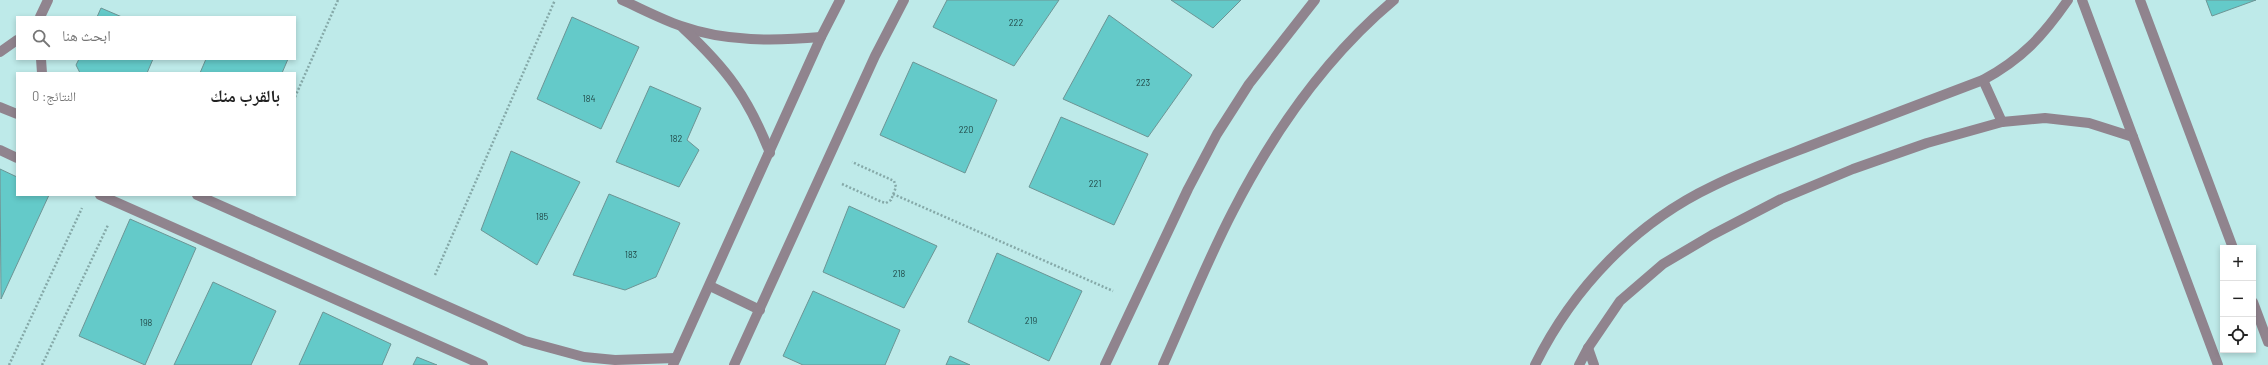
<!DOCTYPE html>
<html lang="ar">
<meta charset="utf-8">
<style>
:root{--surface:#fff;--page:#f2f2f2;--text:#222;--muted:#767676;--line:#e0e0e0}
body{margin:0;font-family:Barlow,"Noto Naskh Arabic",sans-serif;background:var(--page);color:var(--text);direction:rtl}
.controls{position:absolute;right:12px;bottom:12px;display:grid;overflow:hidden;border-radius:0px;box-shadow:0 2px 6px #0003}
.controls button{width:36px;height:36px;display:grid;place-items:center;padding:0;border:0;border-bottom:1px solid var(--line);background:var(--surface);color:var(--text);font:20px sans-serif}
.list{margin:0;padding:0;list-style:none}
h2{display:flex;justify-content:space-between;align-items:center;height:52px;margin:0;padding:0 16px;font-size:17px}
h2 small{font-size:13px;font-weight:400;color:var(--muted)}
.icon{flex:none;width:22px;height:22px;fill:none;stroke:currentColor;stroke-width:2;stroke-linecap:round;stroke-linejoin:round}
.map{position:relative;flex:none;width:2268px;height:365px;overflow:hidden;direction:ltr}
.search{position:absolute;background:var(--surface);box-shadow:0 2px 6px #0003;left:16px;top:16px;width:280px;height:44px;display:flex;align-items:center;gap:10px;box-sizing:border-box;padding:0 14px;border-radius:0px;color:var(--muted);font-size:15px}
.panel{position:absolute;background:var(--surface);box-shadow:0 2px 6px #0003;left:16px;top:72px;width:280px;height:124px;border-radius:0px;direction:rtl}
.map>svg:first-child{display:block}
.building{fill:#64cac9;stroke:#6c9595}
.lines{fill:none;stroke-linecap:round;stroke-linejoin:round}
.path{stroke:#85a9a8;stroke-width:2.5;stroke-dasharray:2 2;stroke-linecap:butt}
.minor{stroke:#90848e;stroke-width:10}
.labels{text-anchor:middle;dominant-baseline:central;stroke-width:3.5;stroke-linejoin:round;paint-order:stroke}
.number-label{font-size:9px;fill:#214847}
</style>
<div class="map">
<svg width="2268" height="365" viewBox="0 0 2268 365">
<rect width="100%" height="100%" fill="#beeae9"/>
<g class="building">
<path d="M947 0H1059L1014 66 933 27Z"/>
<path d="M1171 0H1241L1213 28Z"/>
<path d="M2206 0H2256L2212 16Z"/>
<path d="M101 8 122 17H97Z"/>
<path d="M1109 15 1192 75 1148 137 1063 99Z"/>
<path d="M572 17 639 47 601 129 537 99Z"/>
<path d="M79 59H153L147 73H80L76 65Z"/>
<path d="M206 59H288L282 73H200Z"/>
<path d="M913 62 997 100 965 173 880 135Z"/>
<path d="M650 86 701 108 687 140 699 150 679 187 616 162Z"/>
<path d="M1061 117 1148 154 1114 225 1029 187Z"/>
<path d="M511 151 580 182 537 265 481 230Z"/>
<path d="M0 169 17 177V195H49L1 299Z"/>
<path d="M609 194 680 223 656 277 625 290 573 275Z"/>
<path d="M849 206 937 246 904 308 823 272Z"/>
<path d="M130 219 196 248 145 365 79 336Z"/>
<path d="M997 253 1082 291 1049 361 968 322Z"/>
<path d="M213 282 276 311 251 365H174Z"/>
<path d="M813 291 900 330 885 365H803L783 356Z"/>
<path d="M323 312 391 344 382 365H299Z"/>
<path d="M950 356 970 365H946Z"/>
<path d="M417 357 437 365H413Z"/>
</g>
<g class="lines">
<g class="path">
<path d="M295 97 338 0"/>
<path d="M842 184 882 202 886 203 891 200 896 187 894 181 852 162"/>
<path d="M893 194 1113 291"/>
<path d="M435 275 555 0"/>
<path d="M9 365 82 208"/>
<path d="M42 365 108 225"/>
</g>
<g class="minor">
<path d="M622 0C642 9 661 19 681 26 726 42 775 41 821 37"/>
<path d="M2082 0 2218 365"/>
<path d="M2140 0 2233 248"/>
<path d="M40 17 48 0"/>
<path d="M683 28C727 69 748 97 770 153"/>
<path d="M0 52 17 40"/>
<path d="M41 59 42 73"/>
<path d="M1983 80 2002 122"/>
<path d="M0 107 17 114"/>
<path d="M0 150 17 158"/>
<path d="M100 195 483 365"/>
<path d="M197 195 525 341 584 357 615 360 676 358"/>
<path d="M710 286 760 310"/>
<path d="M2253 302 2268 342"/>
<path d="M1588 348 1594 365"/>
<path d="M673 365 821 37 840 0"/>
<path d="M734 365 875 56 904 0"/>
<path d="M1105 365 1188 189 1217 134 1249 84 1315 0"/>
<path d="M1163 365C1186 314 1207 261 1233 211 1273 133 1327 56 1394 0"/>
<path d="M1535 365C1573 288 1635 223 1713 186 1749 168 1787 155 1825 140 1877 120 1930 100 1983 80 2022 59 2043 36 2068 0"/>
<path d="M1579 365 1588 348 1620 301 1663 264 1712 235 1781 199 1853 169 1927 143 2002 122 2045 118 2089 123 2133 137"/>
</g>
</g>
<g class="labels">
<g class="number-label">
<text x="1016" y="22">222</text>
<text x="1143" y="82">223</text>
<text x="589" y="98">184</text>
<text x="966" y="129">220</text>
<text x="676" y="138">182</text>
<text x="1095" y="183">221</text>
<text x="542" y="216">185</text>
<text x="631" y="254">183</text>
<text x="899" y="273">218</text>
<text x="1031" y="320">219</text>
<text x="146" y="322">198</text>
</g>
</g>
</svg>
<div class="controls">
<button>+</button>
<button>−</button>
<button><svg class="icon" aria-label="locate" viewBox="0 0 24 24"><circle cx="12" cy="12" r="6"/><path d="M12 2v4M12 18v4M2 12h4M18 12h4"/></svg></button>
</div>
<div class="search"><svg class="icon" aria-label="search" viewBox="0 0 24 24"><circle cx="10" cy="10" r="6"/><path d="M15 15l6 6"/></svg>ابحث هنا</div>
<section class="panel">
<h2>بالقرب منك<small>النتائج: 0</small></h2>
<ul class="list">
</ul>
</section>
</div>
